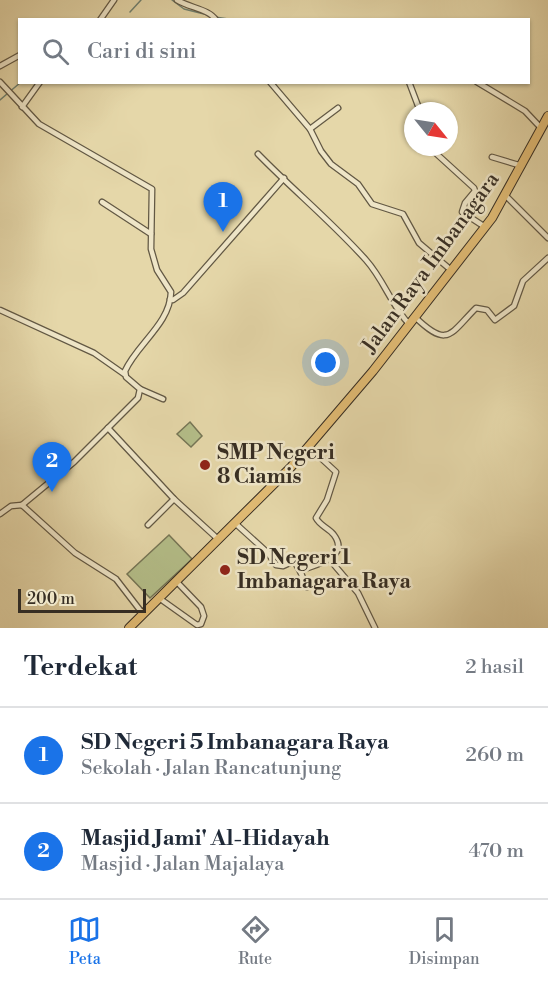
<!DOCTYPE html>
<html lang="id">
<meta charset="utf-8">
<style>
:root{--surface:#fff;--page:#f2f2f3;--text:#1f2937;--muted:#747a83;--line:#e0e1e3;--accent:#1a73e8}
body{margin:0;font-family:"Libre Bodoni",serif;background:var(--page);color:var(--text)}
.compass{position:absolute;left:404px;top:102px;width:54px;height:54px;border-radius:50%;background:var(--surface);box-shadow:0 2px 4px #0004;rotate:120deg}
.scale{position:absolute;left:18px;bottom:15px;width:128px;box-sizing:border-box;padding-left:6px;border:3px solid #372e23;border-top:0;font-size:16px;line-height:21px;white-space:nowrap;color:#372e23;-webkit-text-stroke:4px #eee5c7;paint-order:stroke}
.you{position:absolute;left:326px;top:363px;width:21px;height:21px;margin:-15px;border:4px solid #fff;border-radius:50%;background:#1a73e8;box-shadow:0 0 0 9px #1a73e833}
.badge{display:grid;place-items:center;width:39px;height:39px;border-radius:50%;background:var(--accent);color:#fff;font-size:20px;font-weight:700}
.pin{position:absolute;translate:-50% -50px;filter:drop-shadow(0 2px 3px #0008)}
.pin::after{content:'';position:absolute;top:32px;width:21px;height:18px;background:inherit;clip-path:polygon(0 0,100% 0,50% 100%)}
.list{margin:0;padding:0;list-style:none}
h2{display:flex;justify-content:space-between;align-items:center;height:78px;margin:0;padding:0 24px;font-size:26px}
h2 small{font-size:20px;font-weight:400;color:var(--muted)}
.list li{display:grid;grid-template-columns:39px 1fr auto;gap:18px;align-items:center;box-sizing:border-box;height:96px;padding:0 24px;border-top:2px solid var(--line)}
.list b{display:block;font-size:22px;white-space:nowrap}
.list p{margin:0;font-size:20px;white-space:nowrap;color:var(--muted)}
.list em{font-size:20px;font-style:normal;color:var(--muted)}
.icon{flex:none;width:33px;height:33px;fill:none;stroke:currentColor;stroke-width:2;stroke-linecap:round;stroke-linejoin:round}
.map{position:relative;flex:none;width:548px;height:628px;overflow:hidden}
.search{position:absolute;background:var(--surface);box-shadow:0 2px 4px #0004;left:18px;right:18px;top:18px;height:66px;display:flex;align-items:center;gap:15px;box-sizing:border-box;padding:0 21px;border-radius:0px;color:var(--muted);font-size:22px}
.sheet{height:270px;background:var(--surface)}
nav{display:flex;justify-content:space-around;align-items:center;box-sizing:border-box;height:84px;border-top:2px solid var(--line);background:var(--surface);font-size:16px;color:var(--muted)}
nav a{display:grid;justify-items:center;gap:3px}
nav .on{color:var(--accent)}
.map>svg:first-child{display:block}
.green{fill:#b4be89;stroke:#767656;stroke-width:1.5}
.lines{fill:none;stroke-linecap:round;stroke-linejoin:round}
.stream{stroke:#708272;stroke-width:1.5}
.minor-casing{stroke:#625844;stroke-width:7}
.trunk-casing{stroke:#372e23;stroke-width:10}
.minor{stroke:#eee5c7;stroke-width:4.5}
.trunk{stroke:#e2bc74;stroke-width:8}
.poi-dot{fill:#8f2418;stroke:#eee5c7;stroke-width:2}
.labels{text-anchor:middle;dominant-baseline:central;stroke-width:5;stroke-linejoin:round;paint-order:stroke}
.street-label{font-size:21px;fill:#372e23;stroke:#eee5c7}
.poi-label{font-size:21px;font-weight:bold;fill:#372e23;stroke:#eee5c7;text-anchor:start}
</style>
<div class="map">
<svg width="548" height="628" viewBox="0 0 548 628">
<rect width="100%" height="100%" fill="#e5d7a9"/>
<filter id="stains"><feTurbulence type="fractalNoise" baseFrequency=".00333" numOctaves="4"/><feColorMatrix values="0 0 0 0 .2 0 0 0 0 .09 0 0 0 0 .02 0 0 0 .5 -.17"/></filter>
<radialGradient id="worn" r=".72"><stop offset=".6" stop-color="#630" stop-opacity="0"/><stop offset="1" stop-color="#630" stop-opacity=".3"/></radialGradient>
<g class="green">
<path d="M190 422 202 436 191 447 177 434Z"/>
<path d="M169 535 192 559 150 598 127 574Z"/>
</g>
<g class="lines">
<g class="stream">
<path d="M172 0 184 9 208 15"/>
<path d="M130 12 141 0"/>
<path d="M215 17 235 20"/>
<path d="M472 82 507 102"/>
<path d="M0 100 21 82"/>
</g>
<defs>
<g id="minor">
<path d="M177 0C190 8 209 9 216 20"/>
<path d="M100 20 114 0"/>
<path d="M0 66 20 55"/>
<path d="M0 82 39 124 152 189 151 249 157 270 171 292C170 324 137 344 125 371L126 377 140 389 138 398 74 462 22 505"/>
<path d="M270 82 310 129 321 151 331 164 358 184 372 204 403 214 419 243 451 270"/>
<path d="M409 82 420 111"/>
<path d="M477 82 525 111 541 128"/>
<path d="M22 107 40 82"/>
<path d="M310 129 338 108"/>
<path d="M429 147 474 188 475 191 465 203 462 212 485 227"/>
<path d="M258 154C293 190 332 222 366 260 384 280 391 305 409 324"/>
<path d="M492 157 522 166"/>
<path d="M506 196 548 238"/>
<path d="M102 202 151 234"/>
<path d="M170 299 173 300 183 293 284 178"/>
<path d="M0 310 94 353 124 374"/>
<path d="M415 317C448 349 450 334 476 308L487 310 495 320 514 306 523 281 548 258"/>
<path d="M140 389 163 399"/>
<path d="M108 428 174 499 219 540"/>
<path d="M0 514 11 506 22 505 75 553 116 579 143 614"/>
<path d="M236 524 268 553 276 565 283 566 294 561 300 571"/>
<path d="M148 525 174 499"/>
<path d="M330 560 358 593 375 628"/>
<path d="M307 587 300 571C313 565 351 558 334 535 329 528 320 526 316 518L327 500 336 472 309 447"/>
<path d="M159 598 197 625 201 624 204 616 201 607 176 581"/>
</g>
<path id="trunk" d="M129 628 291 467 373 371 492 218 548 116"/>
</defs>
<use href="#minor" class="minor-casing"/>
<use href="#trunk" class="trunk-casing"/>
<use href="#minor" class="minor"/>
<use href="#trunk" class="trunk"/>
</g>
<g class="poi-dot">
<circle cx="205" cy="465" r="6"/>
<circle cx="225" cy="570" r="6"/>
</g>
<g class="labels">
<g class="street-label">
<text transform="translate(431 263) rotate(-54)">Jalan Raya Imbanagara</text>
</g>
<g class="poi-label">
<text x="217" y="453">SMP Negeri<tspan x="217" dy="24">8 Ciamis</tspan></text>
<text x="237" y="558">SD Negeri 1<tspan x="237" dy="24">Imbanagara Raya</tspan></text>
</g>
</g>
<rect width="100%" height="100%" filter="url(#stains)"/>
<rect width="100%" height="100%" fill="url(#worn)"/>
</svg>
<svg class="compass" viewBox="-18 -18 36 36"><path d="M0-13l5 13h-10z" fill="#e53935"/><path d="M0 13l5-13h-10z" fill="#747a83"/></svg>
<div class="scale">200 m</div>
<div class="you"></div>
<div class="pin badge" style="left:223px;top:232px">1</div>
<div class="pin badge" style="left:52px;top:492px">2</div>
<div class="search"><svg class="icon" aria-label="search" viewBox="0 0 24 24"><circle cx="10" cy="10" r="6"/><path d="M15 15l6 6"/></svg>Cari di sini</div>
</div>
<section class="sheet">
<h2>Terdekat<small>2 hasil</small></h2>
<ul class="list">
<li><span class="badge">1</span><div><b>SD Negeri 5 Imbanagara Raya</b><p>Sekolah · Jalan Rancatunjung</p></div><em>260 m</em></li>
<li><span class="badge">2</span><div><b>Masjid Jami' Al-Hidayah</b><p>Masjid · Jalan Majalaya</p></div><em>470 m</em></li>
</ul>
</section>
<nav>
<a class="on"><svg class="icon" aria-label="map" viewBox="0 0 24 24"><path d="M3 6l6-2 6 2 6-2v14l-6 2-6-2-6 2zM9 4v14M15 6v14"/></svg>Peta</a>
<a><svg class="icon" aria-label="directions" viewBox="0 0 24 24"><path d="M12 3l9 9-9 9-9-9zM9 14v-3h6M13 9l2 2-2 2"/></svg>Rute</a>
<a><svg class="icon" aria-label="saved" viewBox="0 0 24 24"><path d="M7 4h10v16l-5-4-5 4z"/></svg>Disimpan</a>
</nav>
